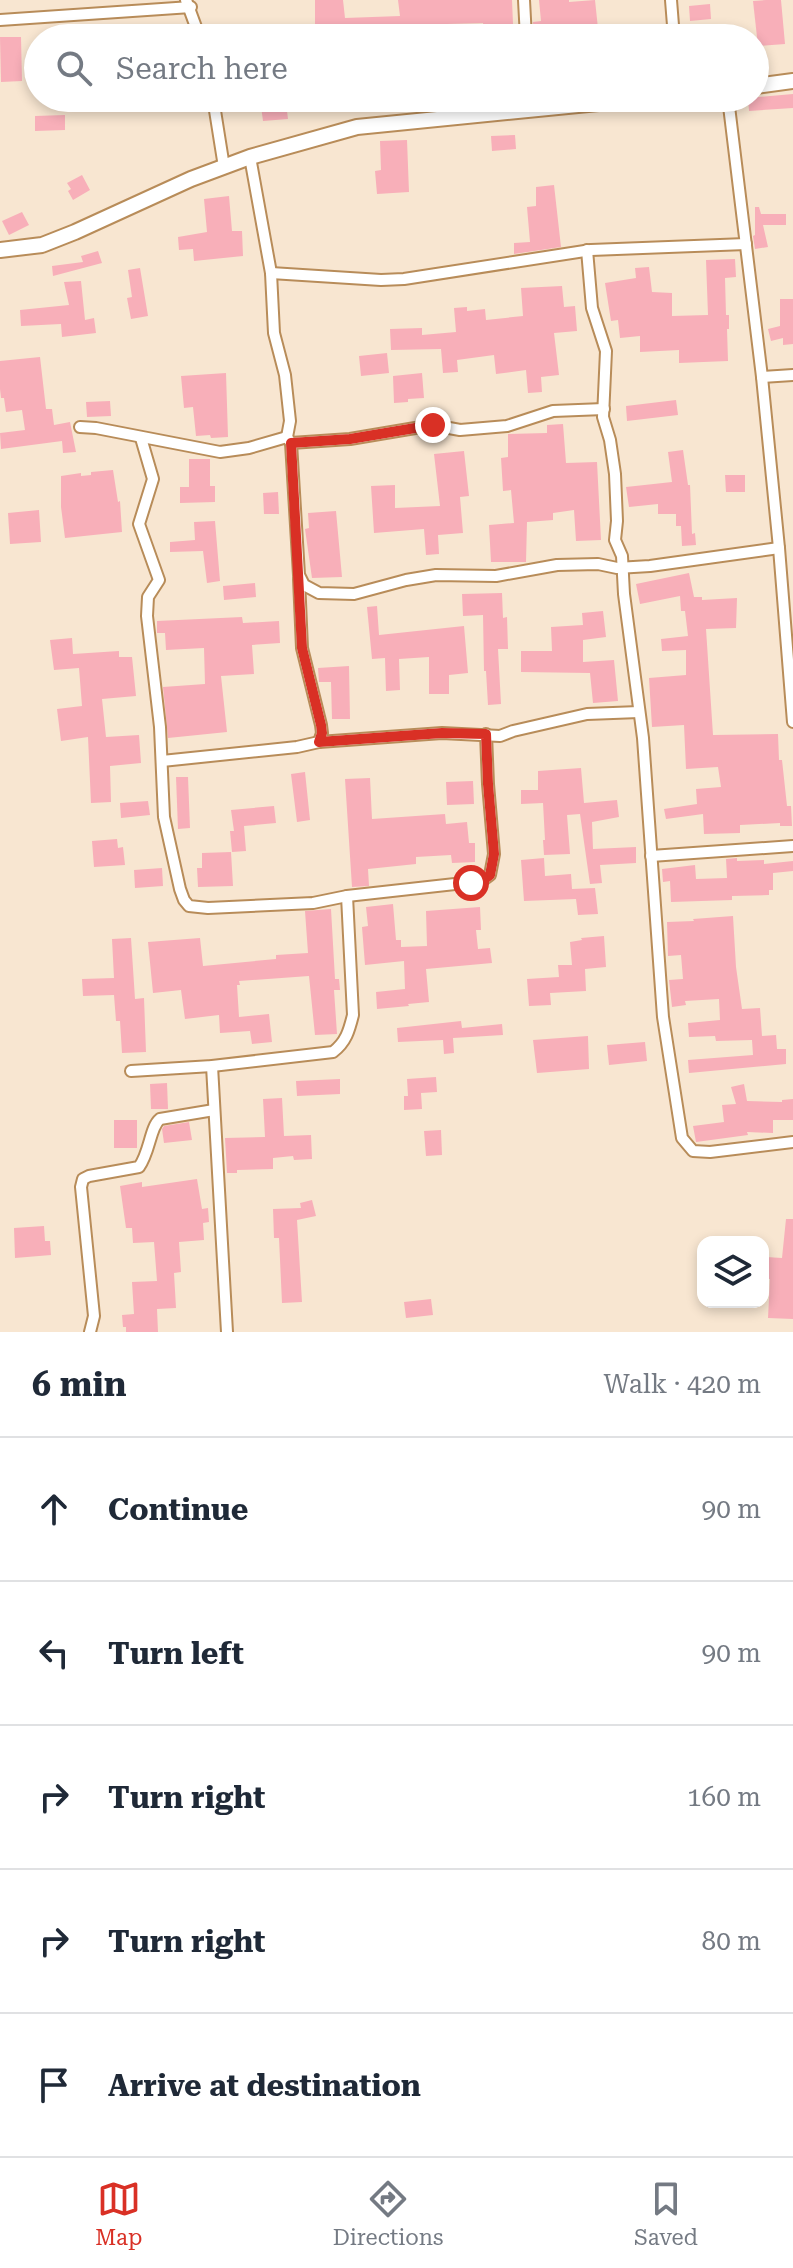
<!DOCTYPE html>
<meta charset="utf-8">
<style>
:root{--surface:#fff;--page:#f2f2f3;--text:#1f2937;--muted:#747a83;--line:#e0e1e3;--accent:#d93025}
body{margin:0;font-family:"Roboto Serif",serif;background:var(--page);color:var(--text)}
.controls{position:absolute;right:24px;bottom:24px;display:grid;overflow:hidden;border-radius:16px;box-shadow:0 4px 12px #0003}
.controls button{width:72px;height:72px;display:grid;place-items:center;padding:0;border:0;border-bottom:2px solid var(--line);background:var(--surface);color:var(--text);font:40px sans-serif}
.stop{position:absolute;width:24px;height:24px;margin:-18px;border:6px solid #d93025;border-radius:50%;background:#fff}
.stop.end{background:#d93025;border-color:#fff;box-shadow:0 2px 8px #0008}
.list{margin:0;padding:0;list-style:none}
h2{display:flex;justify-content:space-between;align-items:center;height:104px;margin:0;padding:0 32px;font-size:34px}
h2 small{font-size:26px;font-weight:400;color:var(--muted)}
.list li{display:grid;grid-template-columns:52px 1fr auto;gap:24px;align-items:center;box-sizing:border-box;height:144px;padding:0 32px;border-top:2px solid var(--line)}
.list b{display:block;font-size:30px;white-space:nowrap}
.list em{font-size:26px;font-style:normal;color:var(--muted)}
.icon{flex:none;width:44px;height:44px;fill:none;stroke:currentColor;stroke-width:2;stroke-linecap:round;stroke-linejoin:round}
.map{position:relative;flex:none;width:793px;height:1332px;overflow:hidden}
.search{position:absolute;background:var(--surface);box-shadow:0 4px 12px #0003;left:24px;right:24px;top:24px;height:88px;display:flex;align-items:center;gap:20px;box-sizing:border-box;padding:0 28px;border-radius:44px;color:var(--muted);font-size:30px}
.sheet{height:824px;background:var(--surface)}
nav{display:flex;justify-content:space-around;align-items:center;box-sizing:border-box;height:112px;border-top:2px solid var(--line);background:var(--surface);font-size:22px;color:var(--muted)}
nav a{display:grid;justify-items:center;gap:4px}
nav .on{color:var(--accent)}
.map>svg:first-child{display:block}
.building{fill:#f8afb9}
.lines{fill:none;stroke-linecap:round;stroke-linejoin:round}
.street-casing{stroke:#b88c59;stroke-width:14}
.secondary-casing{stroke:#b88c59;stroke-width:18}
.street{stroke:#fff;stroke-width:10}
.secondary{stroke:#fff;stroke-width:14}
.route{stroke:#d93025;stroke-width:10}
</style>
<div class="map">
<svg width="793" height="1332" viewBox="0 0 793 1332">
<rect width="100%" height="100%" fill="#f8e6d1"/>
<g class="building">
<path d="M315 0H343L345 18 400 16 398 0H512L513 24H517L518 38H485L483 23 447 24V27L413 30V38H384V35L315 38Z"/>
<path d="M539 0H569V2L595 0 599 38H534L533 22 541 21Z"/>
<path d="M766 0H781L785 44 758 46 753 1Z"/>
<path d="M710 4 711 19 690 21 689 6Z"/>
<path d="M0 37H21L22 81 1 82Z"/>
<path d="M793 94V108L749 111 748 98Z"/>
<path d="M286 103 288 119 263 121 261 106Z"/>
<path d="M65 115V130L35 131V116Z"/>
<path d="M515 135 516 149 492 151 491 136Z"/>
<path d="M407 140 409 192 377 194 375 171 381 170 380 141Z"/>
<path d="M82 175 90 190 73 200 68 191 71 189 67 183Z"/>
<path d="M554 185 561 247 514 254V243L530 242 527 207 536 206V187Z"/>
<path d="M229 196 232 231H242L243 256 194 261 193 249 179 250 178 237 207 232 204 199Z"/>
<path d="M755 207H759L761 214H786V225H763L768 247 755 249 753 236 755 235Z"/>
<path d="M22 212 29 225 9 235 2 221Z"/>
<path d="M98 251 102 263 53 276 52 266 83 262 81 256Z"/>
<path d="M735 259 736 277 725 278 726 315H729V329H727L728 361 679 363V350L640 352V336L620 338 618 320 611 321 605 283 636 278 635 268 649 267 652 292 672 293V316L708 315 706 260Z"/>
<path d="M140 268 148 316 131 319 127 298 132 297 128 270Z"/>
<path d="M81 281 85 320 94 318 96 333 62 337 61 324 21 326 20 310 69 305 64 282Z"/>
<path d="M562 286 564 307 575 306 577 331 554 333 559 375 541 377 542 392 528 393 526 370 496 374 494 355 457 360 458 372 443 373 441 349 391 350 390 329 422 328V335L456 332 454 308 467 307V311L485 309 486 320 523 316 521 288Z"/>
<path d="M780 299H793V344L783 345V338L771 341 768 329 780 326Z"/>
<path d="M387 353 389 373 361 376 359 356Z"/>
<path d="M40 357 46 409H52L54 425 70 422 76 452 63 453 62 441 1 449 0 433 25 430 22 410 6 412 4 398H1L0 389V361Z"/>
<path d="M226 373 228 437 211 438 210 435 196 436 193 407 184 408 181 376Z"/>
<path d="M422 373 424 398 408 399V402L394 403 393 376Z"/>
<path d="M676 400 678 415 627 421 626 406Z"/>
<path d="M110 401 111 416 87 417 86 402Z"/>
<path d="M563 424 566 463 597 462 601 540 576 541 574 510 553 513V520L527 522 526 562H491L489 525 514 523 511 490 503 491 501 458 508 457V434L547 433V425Z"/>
<path d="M683 450 688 485H690L692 534 695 533 696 545 682 546 681 526H676V514H658V504L629 507 626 487 672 482 668 452Z"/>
<path d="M464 451 469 496 460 497 463 533 438 535 439 554 426 555 424 529 374 533 371 486 395 485V508L440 506 434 454Z"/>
<path d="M189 459H210V486H215V502L180 503V487H189Z"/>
<path d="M113 470 118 502 120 501 122 532 65 538 61 507V476L81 473V476L91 475V472Z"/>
<path d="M725 475H745V492H726Z"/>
<path d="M278 492 279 514H264L263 493Z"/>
<path d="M39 510 41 542 10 544 8 513Z"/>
<path d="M336 511 342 577 312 578 305 529 309 528 308 513Z"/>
<path d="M215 521 220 581 207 583 203 551 170 552V542L195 540 194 522Z"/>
<path d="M689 573 694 597H702V600L737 598 736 628 706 629 713 735 778 734 779 760H782L787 806H791L792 826H780V823L740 825V833L704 834 703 814 666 819 664 809 697 804 696 789 721 787 718 767 686 769 684 725 652 727 649 678 686 675V650L662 651 661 639 688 636 685 611H681L680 596 640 604 636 584Z"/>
<path d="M255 583 256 597 224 600 223 586Z"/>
<path d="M502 593 503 618 507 617 508 649H498L501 704 488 705 486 671H484L483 615 463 616 462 594Z"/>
<path d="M377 606 379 635 464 626 468 673 449 675V694H429V657L399 659 400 690 386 691 385 658 372 659 367 607Z"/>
<path d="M603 611 606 637 583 640V662L614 660 618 701 593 703 590 673 521 672V651H552L551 627 583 625 582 613Z"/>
<path d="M242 617 243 623 279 621 280 643 252 645 254 674 221 676 227 732 168 738 163 687 205 684 204 648 166 650 165 633H157V621Z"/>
<path d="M72 638 73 654 119 651V657H132L136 696 102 699 106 737 139 735 141 763 110 766 111 802 91 803 88 737 61 741 57 709 82 706 79 668 54 670 50 640Z"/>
<path d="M349 666 350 719H332L331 682H319L318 668Z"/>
<path d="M581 768 584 803 617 800 619 817 592 822 593 849 636 847V863L600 865 602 883 590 884 580 814 567 815 570 854 544 855 543 840H545L543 803 521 804V790H538V771Z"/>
<path d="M305 772 310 820 297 822 291 774Z"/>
<path d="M176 777H188L190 828 178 829Z"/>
<path d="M370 778 372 819 445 814 446 824 467 822 469 843H475V862L452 863 451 855 416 857V864L368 869 369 886 352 887 345 779Z"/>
<path d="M473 781 474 804 447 805 446 782Z"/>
<path d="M148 801 150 815 121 818 120 803Z"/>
<path d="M274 806 276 823 244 826 246 851 232 852 230 831H234L231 810Z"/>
<path d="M117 839 118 848 123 847 125 865 94 867 92 841Z"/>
<path d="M231 852 233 886 198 887 197 868H202V853Z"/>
<path d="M544 858 545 876 571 874 572 889 595 888 598 914 578 915 576 899 524 901 521 860Z"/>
<path d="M737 858V861L764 860V864L793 861V871L773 873V890H769V895L732 896V900L671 902 670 881 663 882 662 869 695 865 696 879 727 878 726 859Z"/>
<path d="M162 868 163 886 135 888 134 870Z"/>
<path d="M393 904 396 940H401V947L427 946 426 911 480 907 481 930H476L478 949 490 948 492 963 426 969 429 1002 408 1004 409 1006 377 1009 376 992 405 989 404 961 365 965 362 927 368 926 366 907Z"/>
<path d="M331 909 335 979H339L340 990H334L337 1034 315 1035 309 976 239 981 240 985H237L239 1017 269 1014 272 1042 252 1044 250 1031 220 1033 219 1015 185 1019 181 990 153 993 148 942 200 938 203 966 276 959V955L308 953 305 911Z"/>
<path d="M733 916 736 967 742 1009 760 1008 762 1036 776 1035 777 1049H786V1064L689 1073 688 1060 753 1055 752 1040 716 1041 715 1036 689 1037 688 1023 720 1020 719 999 685 1001 686 1005 672 1007 669 980 683 979 681 955 668 956 667 922 694 921 693 919Z"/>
<path d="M604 936 606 967 585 969 586 991 550 993 551 1005 529 1006 527 979 559 977 558 965H572L570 942 582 940 581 938Z"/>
<path d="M131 938 135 999 144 998 146 1052 122 1053 120 1021H116L114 995 83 996 82 979 114 978 112 939Z"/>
<path d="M461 1021 462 1028 502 1024 503 1035 453 1038 454 1053 444 1054 443 1040 398 1042 397 1028Z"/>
<path d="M588 1036 589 1069 537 1073 533 1040Z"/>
<path d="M645 1042 647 1061 609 1065 607 1045Z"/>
<path d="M436 1077 437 1092 421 1093 422 1109 404 1110V1096H408L407 1079Z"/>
<path d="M340 1079V1094L297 1096 296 1081Z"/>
<path d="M167 1083 168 1109H151L150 1084Z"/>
<path d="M744 1084 747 1101 782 1102V1100L793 1099V1120H773V1133L747 1132 748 1135 696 1142 693 1126 724 1122 722 1105 736 1104 731 1087Z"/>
<path d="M282 1098 284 1136 311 1135 312 1159 294 1160 293 1156 273 1158V1169L237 1170V1173H227L225 1138 265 1137 263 1099Z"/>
<rect x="114" y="1120" width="23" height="28"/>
<path d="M189 1122 192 1140 164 1143 162 1129 164 1126Z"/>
<path d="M441 1130 442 1155 426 1156 424 1131Z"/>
<path d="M197 1179 202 1209 208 1208 209 1222 203 1223 204 1240 179 1242 181 1272 174 1273 176 1308 157 1309 158 1332H126V1327H123L122 1315 134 1314 132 1282 157 1281 154 1242 133 1243 132 1228H126L120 1186 142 1182V1187Z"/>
<path d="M312 1200 316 1216 297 1220 302 1302 282 1303 279 1238H274L273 1209 301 1208 300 1203Z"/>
<path d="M786 1219H793V1319L768 1318 770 1279H765L766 1257 782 1258Z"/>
<path d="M44 1226 45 1241H50L51 1255 15 1258 14 1228Z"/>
<path d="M431 1299 433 1315 406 1318 404 1302Z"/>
</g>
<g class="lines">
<defs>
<g id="street">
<path d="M186 0 200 38"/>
<path d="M524 0 526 38"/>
<path d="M671 0 674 38"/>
<path d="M0 20 191 7"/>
<path d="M213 98 224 167"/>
<path d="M728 98 762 377 779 548 793 722"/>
<path d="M250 157 271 273 274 333 285 375 290 421 287 437 291 443 299 575 304 585 319 593 354 594 406 580 436 575 496 576 557 565 598 564 617 568 650 566 779 548"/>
<path d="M587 250 592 308 606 351 603 417 610 440 615 474 617 521 615 540 622 556 624 594 643 738 663 1017 682 1138 693 1151 710 1152 793 1142"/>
<path d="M271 273 381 280 404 279 591 250 746 244"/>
<path d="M762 377 793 375"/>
<path d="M80 427 96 428 220 452 249 448 287 437"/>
<path d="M141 438 153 479 139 524 159 580 148 597 147 616 160 727 164 817 180 889 184 900 189 906 208 908 313 903 347 896 482 881 490 875 494 854 488 784 486 734"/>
<path d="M291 443 350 439 433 425 460 430 507 426 553 411 604 409"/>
<path d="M299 579 302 648 321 725 322 733 319 742"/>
<path d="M162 761 297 747 319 742 442 733 500 736 513 731 587 714 639 712"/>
<path d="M651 856 793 846"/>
<path d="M212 1066 227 1332"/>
<path d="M131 1071 212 1066 333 1052C346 1042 349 1031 353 1015L347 896"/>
<path d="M90 1332 94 1316 81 1187 83 1179 89 1176 139 1167C150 1152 150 1127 160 1119L214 1110"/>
</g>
<g id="secondary">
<path d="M755 86 793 81"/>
<path d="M0 250 42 245 75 232 191 179 250 157 357 127 649 98"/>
</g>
</defs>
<use href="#street" class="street-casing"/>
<use href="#secondary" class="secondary-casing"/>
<use href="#street" class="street"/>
<use href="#secondary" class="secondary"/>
</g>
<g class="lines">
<path class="route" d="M433 425 350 439 291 443 302 648 321 725 322 733 319 742 442 733 486 734 488 784 494 854 490 875 482 881 471 883"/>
</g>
</svg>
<div class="controls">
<button><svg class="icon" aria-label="layers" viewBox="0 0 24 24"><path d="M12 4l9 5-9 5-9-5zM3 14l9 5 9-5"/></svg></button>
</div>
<div class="stop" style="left:471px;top:883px"></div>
<div class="stop end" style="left:433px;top:425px"></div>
<div class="search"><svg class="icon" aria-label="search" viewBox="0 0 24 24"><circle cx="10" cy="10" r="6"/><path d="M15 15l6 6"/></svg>Search here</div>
</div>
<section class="sheet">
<h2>6 min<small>Walk · 420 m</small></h2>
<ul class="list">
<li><svg class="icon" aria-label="ahead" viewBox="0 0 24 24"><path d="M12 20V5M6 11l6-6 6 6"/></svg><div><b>Continue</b></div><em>90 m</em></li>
<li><svg class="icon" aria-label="left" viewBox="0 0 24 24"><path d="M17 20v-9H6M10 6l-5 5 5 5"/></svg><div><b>Turn left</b></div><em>90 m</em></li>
<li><svg class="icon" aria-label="right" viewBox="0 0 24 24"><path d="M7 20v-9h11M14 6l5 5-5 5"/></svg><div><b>Turn right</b></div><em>160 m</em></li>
<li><svg class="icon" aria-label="right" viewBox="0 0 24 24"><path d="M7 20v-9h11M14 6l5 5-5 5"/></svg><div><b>Turn right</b></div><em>80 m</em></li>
<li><svg class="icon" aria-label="arrive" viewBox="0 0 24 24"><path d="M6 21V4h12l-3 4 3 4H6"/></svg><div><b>Arrive at destination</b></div></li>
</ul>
</section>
<nav>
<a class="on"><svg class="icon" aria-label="map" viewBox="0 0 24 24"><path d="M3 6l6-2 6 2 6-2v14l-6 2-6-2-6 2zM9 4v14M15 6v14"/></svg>Map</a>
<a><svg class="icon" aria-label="directions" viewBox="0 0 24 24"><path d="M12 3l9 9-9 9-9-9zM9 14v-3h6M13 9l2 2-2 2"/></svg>Directions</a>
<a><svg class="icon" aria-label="saved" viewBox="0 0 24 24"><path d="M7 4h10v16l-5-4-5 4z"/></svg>Saved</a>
</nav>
